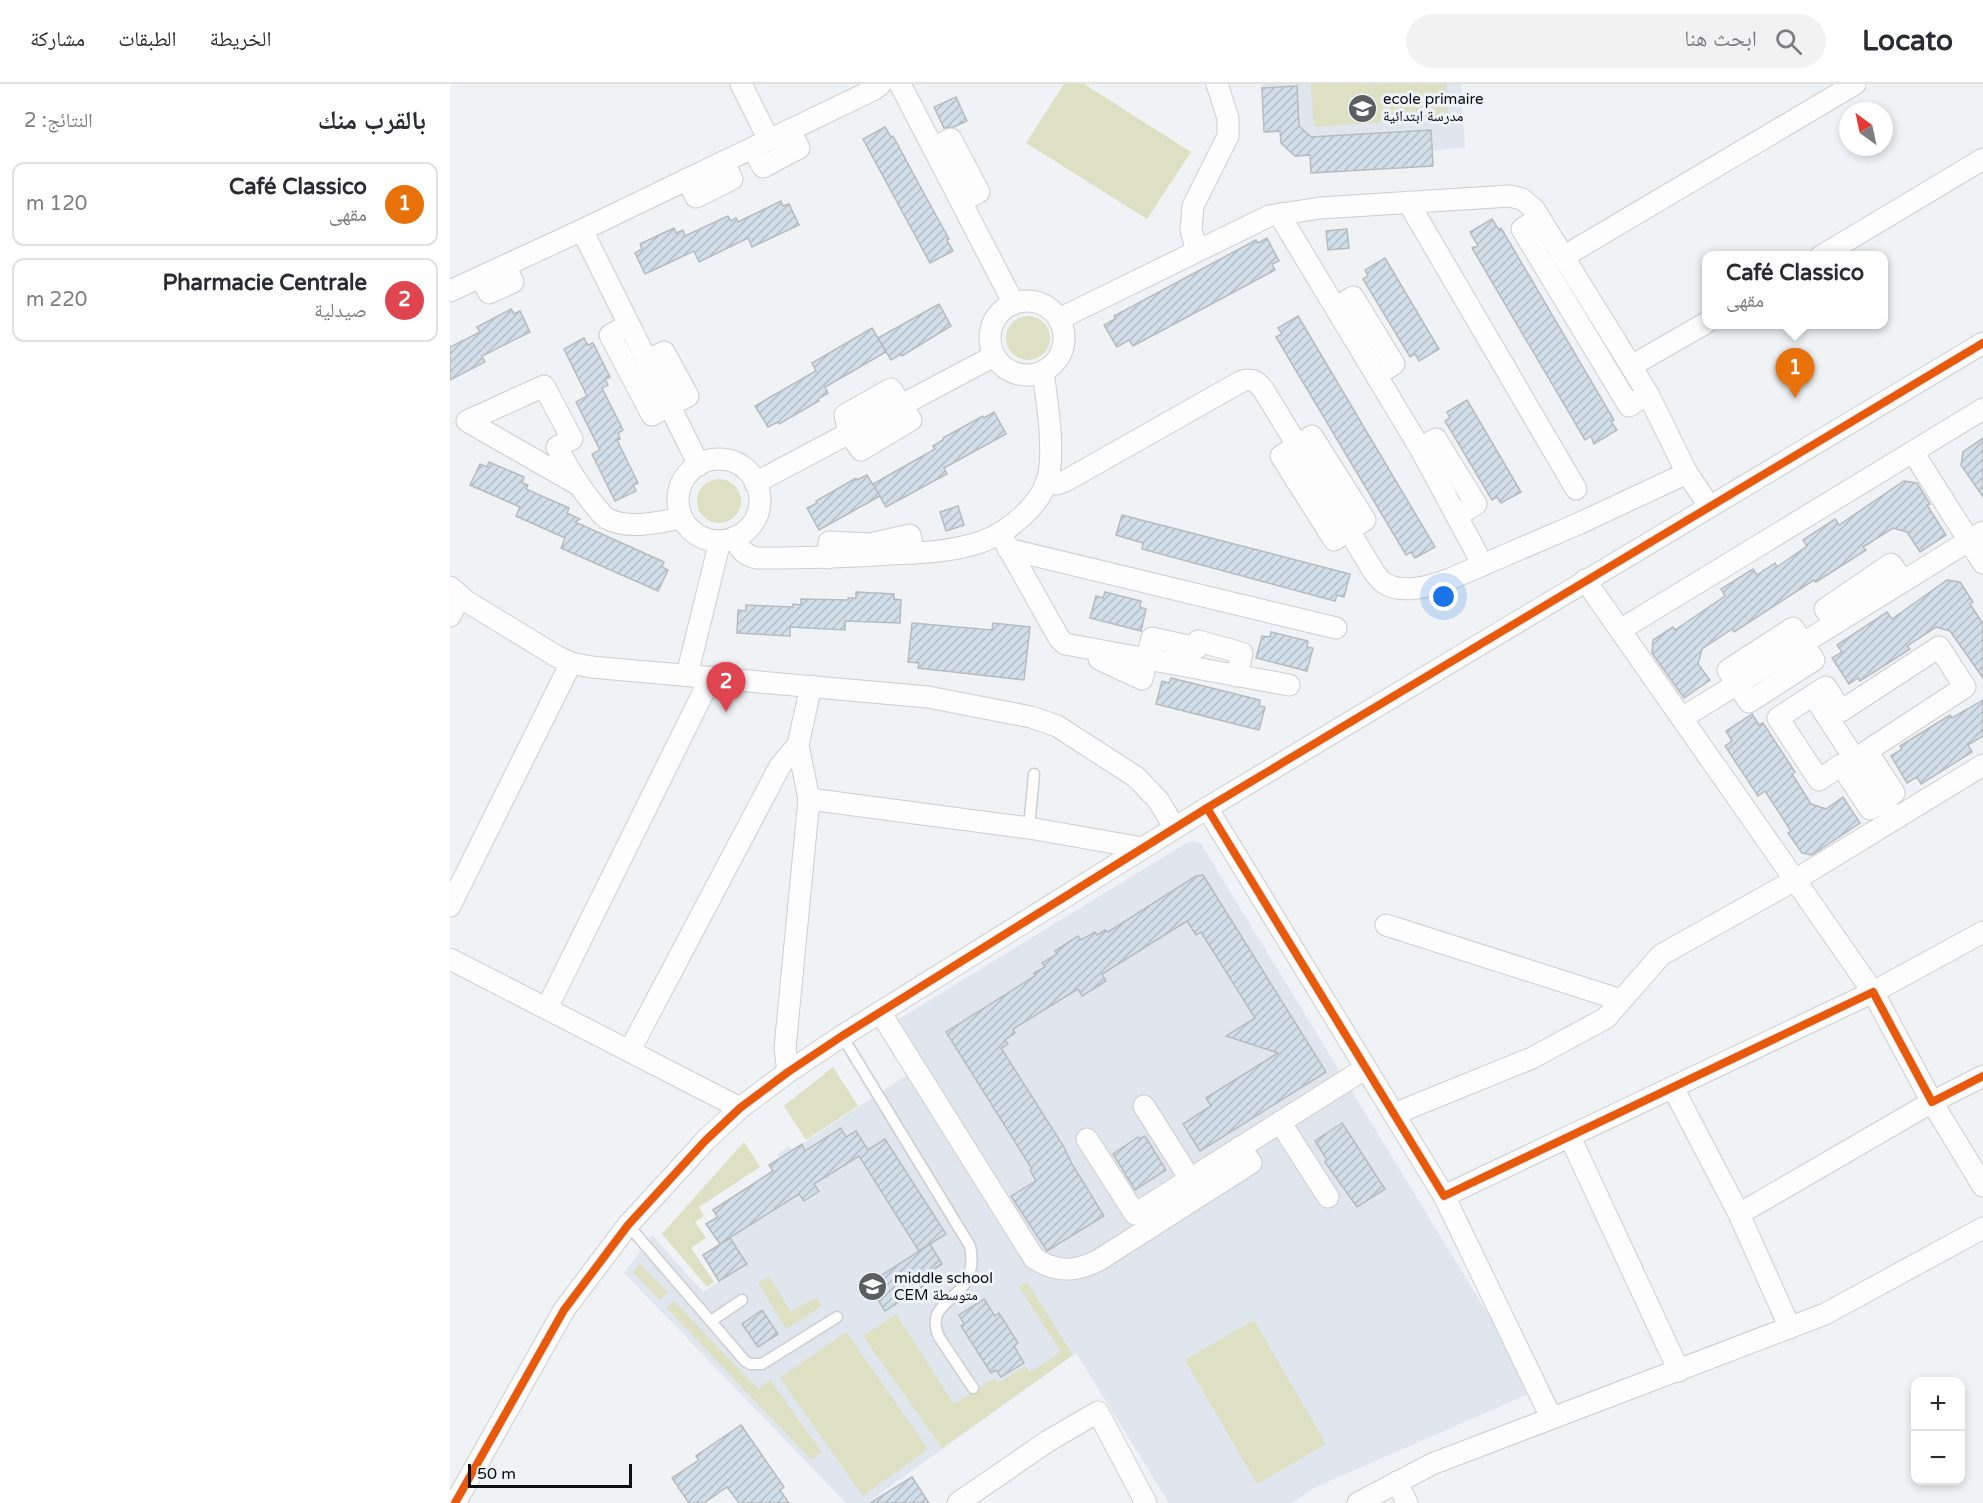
<!DOCTYPE html>
<html lang="ar">
<meta charset="utf-8">
<style>
:root{--surface:#fff;--page:#f2f2f3;--text:#2b2b33;--muted:#7c7c81;--line:#e1e1e2;--accent:#0b8043}
body{margin:0;font-family:"Varela Round","Noto Naskh Arabic",sans-serif;background:var(--page);color:var(--text);direction:rtl}
.controls{position:absolute;right:18px;bottom:18px;display:grid;overflow:hidden;border-radius:12px;box-shadow:0 3px 9px #0003}
.controls button{width:54px;height:54px;display:grid;place-items:center;padding:0;border:0;border-bottom:2px solid var(--line);background:var(--surface);color:var(--text);font:30px sans-serif}
.compass{position:absolute;left:1389px;top:18px;width:54px;height:54px;border-radius:50%;background:var(--surface);box-shadow:0 3px 9px #0003;rotate:327deg}
.scale{position:absolute;left:18px;bottom:15px;width:164px;box-sizing:border-box;padding-left:6px;border:3px solid #0d0f11;border-top:0;font-size:16px;line-height:21px;white-space:nowrap;color:#0d0f11;-webkit-text-stroke:4px #edf3f8;paint-order:stroke}
.you{position:absolute;left:994px;top:513px;width:21px;height:21px;margin:-15px;border:4px solid #fff;border-radius:50%;background:#1a73e8;box-shadow:0 0 0 9px #1a73e833}
.badge{display:grid;place-items:center;width:39px;height:39px;border-radius:50%;background:var(--accent);color:#fff;font-size:20px;font-weight:700}
.pin{position:absolute;translate:-50% -50px;filter:drop-shadow(0 2px 3px #0008)}
.pin::after{content:'';position:absolute;top:32px;width:21px;height:18px;background:inherit;clip-path:polygon(0 0,100% 0,50% 100%)}
.popup{position:absolute;left:1252px;top:167px;width:186px;height:78px;box-sizing:border-box;display:grid;place-content:center;border-radius:12px;background:var(--surface);filter:drop-shadow(0 2px 4px #0005);font-size:20px;white-space:nowrap;color:var(--muted)}
.popup b{font-size:22px;color:var(--text)}
.popup::after{content:'';position:absolute;left:50%;top:100%;margin-left:-12px;border:12px solid transparent;border-top-color:var(--surface)}
.list{margin:0;padding:0;list-style:none}
h2{display:flex;justify-content:space-between;align-items:center;height:78px;margin:0;padding:0 24px;font-size:26px}
h2 small{font-size:20px;font-weight:400;color:var(--muted)}
.list li{display:grid;grid-template-columns:39px 1fr auto;gap:18px;align-items:center;box-sizing:border-box;height:84px;margin:0 12px 12px;padding:0 12px;border:2px solid var(--line);border-radius:12px}
.list b{display:block;font-size:22px;white-space:nowrap}
.list p{margin:0;font-size:20px;white-space:nowrap;color:var(--muted)}
.list em{font-size:20px;font-style:normal;color:var(--muted)}
.icon{flex:none;width:33px;height:33px;fill:none;stroke:currentColor;stroke-width:2;stroke-linecap:round;stroke-linejoin:round}
.map{position:relative;flex:none;width:1533px;height:1419px;overflow:hidden;direction:ltr}
header{display:flex;align-items:center;gap:36px;box-sizing:border-box;height:84px;padding:0 30px;background:var(--surface);border-bottom:2px solid var(--line)}
header strong{font-size:28px}
nav{display:flex;gap:33px;margin-inline-start:auto;font-size:21px}
.search{width:420px;height:54px;background:var(--page);display:flex;align-items:center;gap:15px;box-sizing:border-box;padding:0 21px;border-radius:33px;color:var(--muted);font-size:22px}
main{display:flex}
aside{flex:1;background:var(--surface)}
.map>svg:first-child{display:block}
.built{fill:#dfe6ed}
.grass{fill:#dde0c2}
.building{fill:url(#building-hatch);stroke:#b8bbbd;stroke-width:1.5}
.lines{fill:none;stroke-linecap:round;stroke-linejoin:round}
.service-casing{stroke:#ccced0;stroke-width:13}
.minor-casing{stroke:#ccced0;stroke-width:23}
.service{stroke:#fdfdfe;stroke-width:10}
.minor{stroke:#fdfdfe;stroke-width:21}
.cycleway-casing{stroke:#edf3f8;stroke-width:11}
.cycleway{stroke:#e8590c;stroke-width:8}
.labels{text-anchor:middle;dominant-baseline:central;stroke-width:6;stroke-linejoin:round;paint-order:stroke}
.poi-label{font-size:15px;fill:#0d0f11;stroke:#edf3f8;text-anchor:start}
</style>
<header>
<strong>Locato</strong>
<div class="search"><svg class="icon" aria-label="search" viewBox="0 0 24 24"><circle cx="10" cy="10" r="6"/><path d="M15 15l6 6"/></svg>ابحث هنا</div>
<nav><a>الخريطة</a><a>الطبقات</a><a>مشاركة</a></nav>
</header>
<main>
<div class="map">
<svg width="1533" height="1419" viewBox="0 0 1533 1419">
<defs>
<pattern id="building-hatch" width="6" height="6" patternUnits="userSpaceOnUse" patternTransform="scale(1.5)"><rect width="6" height="6" fill="#d2dee8"/><path d="M-1 1l2-2M0 6l6-6M5 7l2-2" fill="none" stroke="#b3bdc6"/></pattern>
</defs>
<rect width="100%" height="100%" fill="#f0f3f5"/>
<g class="built">
<path d="M811 0H1011L1015 63 983 67 984 82 861 89 860 72 845 73 830 60V48L814 49Z"/>
<path d="M744 757 751 760 1085 1307 866 1403 841 1419H719L626 1269 417 1419H396L174 1189 202 1151 253 1208 268 1198 252 1171 269 1160 256 1140 267 1133 262 1125 322 1087 319 1081 329 1074 327 1070 339 1062 342 1066 352 1060 457 991 431 946 738 758Z"/>
</g>
<g class="grass">
<path d="M614 0H634L741 68 697 135 576 59Z"/>
<path d="M861 0H996L998 34 864 43Z"/>
<circle cx="578" cy="254" r="22"/>
<circle cx="269" cy="417" r="22"/>
<path d="M383 983 408 1022 356 1056 334 1022Z"/>
<path d="M294 1058 310 1083 249 1123 254 1132 245 1138 256 1154 241 1164 264 1198 257 1203 212 1150Z"/>
<path d="M190 1180 218 1208 210 1216 183 1188Z"/>
<path d="M319 1192 341 1228 366 1213 372 1222 336 1245 308 1199Z"/>
<path d="M577 1198 623 1271 492 1364 413 1252 446 1230 504 1320 545 1294 548 1299 576 1282 580 1288 611 1268 569 1203Z"/>
<path d="M224 1217 308 1305 320 1296 372 1368 361 1376 216 1223Z"/>
<path d="M804 1236 876 1360 807 1400 735 1276Z"/>
<path d="M396 1248 478 1365 413 1412 330 1294Z"/>
</g>
<g class="building">
<path d="M847 2 849 42 861 53 981 46 983 82 861 89 860 71 845 72 831 59 830 47 814 48 812 4Z"/>
<path d="M506 13 517 37 504 43 494 44 484 23Z"/>
<path d="M435 43 441 53 443 52 477 115 499 155 497 156 503 167 480 179 413 55Z"/>
<path d="M331 117 333 122 339 120 349 141 302 163 298 154 249 178 244 167 195 190 185 169 192 165 190 160 224 144 226 149 233 146 235 152 278 132 281 137 286 134 288 138Z"/>
<path d="M1042 135 1049 146 1051 144 1164 336 1161 337 1167 346 1144 360 1141 352 1135 356 1022 164 1028 162 1020 148Z"/>
<path d="M897 145 899 164 878 166 876 147Z"/>
<path d="M817 154 829 177 822 180 825 186 683 262 679 256 667 263 654 241 665 235 664 232 806 156 808 159Z"/>
<path d="M935 174 989 265 969 277 965 270 960 273 913 195 918 192 915 186Z"/>
<path d="M489 220 501 242 452 272 451 270 441 276 428 254Z"/>
<path d="M61 225 64 230 70 227 80 248 32 272 35 278 0 296V263L30 248 27 243Z"/>
<path d="M848 232 985 463 965 474 961 468 956 471 826 253 832 250 828 244Z"/>
<path d="M422 244 436 268 375 303 378 309 368 315 369 317 329 340 328 338 318 343 305 322 366 287 362 279Z"/>
<path d="M134 254 138 261 143 259 160 293 155 295 158 301 152 304 173 346 168 349 170 355 167 356 188 399 183 401 186 407 165 417 142 370 150 366 126 318 137 312 114 265Z"/>
<path d="M1017 316 1071 408 1051 419 1047 413 1042 416 995 337 1000 334 997 328Z"/>
<path d="M544 328 556 350 494 384 497 390 436 423 423 400 485 365 483 362 493 356V354L533 332 534 334Z"/>
<path d="M1533 354V413L1511 381 1513 368Z"/>
<path d="M39 378 74 393 72 399 78 401 76 405 119 424 117 429 130 435 125 438 214 478 212 483 218 486 208 507 111 464 115 454 66 432 70 423 20 401 30 380 37 383Z"/>
<path d="M417 391 430 412 369 446 357 424 367 419 366 417 406 394 407 396Z"/>
<path d="M1454 397 1467 399 1480 420 1477 421 1496 451 1470 468 1457 448 1443 444 1413 463 1416 466 1366 498 1364 496 1284 548 1282 545 1252 565 1248 580 1260 596 1234 614 1202 569 1203 556 1223 543 1225 546 1275 512 1271 505 1303 485 1307 491 1325 479 1327 483 1357 462 1353 456 1385 435 1389 441Z"/>
<path d="M508 422 514 441 496 447 490 428Z"/>
<path d="M672 431 900 490 894 513 887 511 885 517 692 465 693 459 666 451Z"/>
<path d="M1497 496 1510 498 1523 518 1520 520 1533 540V594L1500 547 1486 543 1457 562 1460 565 1410 597 1408 594 1399 600 1382 574 1392 568 1387 561 1437 528 1442 535Z"/>
<path d="M406 508 444 510V515L451 516 450 539 395 537V546L340 543V552L287 549 288 526 296 527V521L343 523V520L351 521V515L398 516V514H406Z"/>
<path d="M655 508 691 517 690 523 696 525 691 547 640 534 646 512 653 514Z"/>
<path d="M462 539 542 546 543 539 580 543 574 596 468 584 469 579 458 578Z"/>
<path d="M821 548 858 557 857 563 863 564 857 587 806 574 812 552 820 553Z"/>
<path d="M721 594 810 616 809 622 815 623 809 646 706 620 712 597 719 599Z"/>
<path d="M1533 616V652L1518 661 1522 668 1471 700 1467 693 1457 699 1441 672 1452 665 1450 662 1500 631 1502 634Z"/>
<path d="M1302 630 1309 641 1313 639 1345 688 1342 690 1361 720 1376 725 1393 713 1410 739 1362 771 1352 769 1338 749 1341 747 1315 707 1308 712 1275 662 1282 657 1276 647Z"/>
<path d="M753 791 876 988 750 1067 733 1040 761 1022 756 1014 828 969 776 952 805 934 751 848 746 851 737 837 652 890 656 897 632 912 628 905 563 945 565 949 555 956 558 960 551 964 614 1063 622 1080 654 1132 597 1167 561 1112 586 1097 580 1086 582 1085 496 948 585 892 584 889 595 883 592 879 607 870 605 867 628 852 631 856 645 848 647 851 655 846 658 848 746 792Z"/>
<path d="M892 1039 935 1105 907 1123 875 1078 877 1076 865 1057Z"/>
<path d="M391 1044 396 1053 406 1047 418 1066 435 1055 496 1150 469 1167 409 1072 364 1100 369 1107 354 1117 349 1110 270 1160 256 1140 268 1133 263 1126 323 1087 319 1081 352 1060 355 1067Z"/>
<path d="M695 1052 716 1086 685 1106 663 1070 688 1053 689 1055Z"/>
<path d="M280 1154 297 1180 269 1197 253 1171Z"/>
<path d="M480 1160 492 1180 481 1187 486 1194 435 1227 418 1200Z"/>
<path d="M534 1215 545 1232 549 1229 568 1259 564 1262 574 1279 551 1293 546 1286 541 1289 511 1242 514 1240 509 1231Z"/>
<path d="M312 1226 328 1250 308 1263 292 1240Z"/>
<path d="M291 1341 334 1403 330 1406 339 1419H289L277 1403 254 1419H239L222 1394 249 1376 246 1372Z"/>
<path d="M462 1393 479 1419H420Z"/>
</g>
<g class="lines">
<defs>
<g id="service">
<path d="M579 744 584 690"/>
<path d="M392 952 520 1162C523 1176 522 1190 513 1202 499 1220 477 1225 489 1253L523 1304"/>
<path d="M178 1141 295 1277 300 1280H312L387 1233"/>
<path d="M261 1237 292 1216"/>
</g>
<g id="minor">
<path d="M291 0 319 56"/>
<path d="M450 0 564 220"/>
<path d="M303 64 313 83 349 64 340 46"/>
<path d="M483 64 501 55 529 108 511 117"/>
<path d="M237 95 246 113 282 95 273 78"/>
<path d="M958 118 1126 405"/>
<path d="M829 130 970 364 1033 481"/>
<path d="M1089 134 1072 145 1179 322 1198 310"/>
<path d="M132 146 249 381"/>
<path d="M747 167 741 146 743 122 778 52V34L767 0"/>
<path d="M1371 172 1533 75"/>
<path d="M1113 173 1405 0"/>
<path d="M31 193 39 209 63 198 55 182"/>
<path d="M0 207 132 146 423 6 431 0"/>
<circle cx="577" cy="254" r="37"/>
<path d="M886 223 903 213 944 280 927 291"/>
<path d="M609 235 819 132 870 124 1060 112 1072 115 1084 125 1181 282 1198 310 1237 389 1259 422"/>
<path d="M179 241 160 251 202 331 238 312 214 268 197 277"/>
<path d="M1181 282 1256 239"/>
<path d="M441 305 461 336 411 366 399 349 395 331Z"/>
<path d="M862 352 915 436 884 456 831 372Z"/>
<path d="M970 364 986 355 1026 420 1008 431"/>
<path d="M1463 368 1533 479"/>
<circle cx="269" cy="416" r="41"/>
<path d="M596 398 607 400 617 396 792 297C802 294 806 297 813 305L924 488C927 492 931 497 934 499 953 511 981 502 1000 495L1130 439 1237 389"/>
<path d="M305 399 544 272"/>
<path d="M127 400 17 337 94 302 122 355 107 363C119 386 128 401 145 422 149 426 153 433 158 435 179 446 210 438 232 434"/>
<path d="M550 449 609 554 615 560 839 601"/>
<path d="M285 453C290 466 294 471 307 474 352 474 396 473 440 470 471 469 501 468 531 458 559 448 594 419 599 389 604 360 597 317 593 288"/>
<path d="M558 465 886 544"/>
<path d="M378 474 379 458 420 460 460 451 464 469"/>
<path d="M1135 496 1345 796 1533 681"/>
<path d="M0 503 16 517 106 572 121 579 141 583 478 613 581 633 607 642 686 693 708 716 725 744"/>
<path d="M0 532 10 512"/>
<path d="M1385 539 1375 525 1441 480 1453 497"/>
<path d="M1343 544 1364 576 1299 618 1278 586Z"/>
<path d="M1170 546 1533 325"/>
<path d="M649 575 692 595 702 554 747 564 748 557 792 569 787 592"/>
<path d="M237 591 270 457"/>
<path d="M1363 611 1328 634 1369 696 1391 681 1420 725 1444 709 1417 667 1515 603 1489 563 1391 627 1376 603 1363 611 1444 735"/>
<path d="M1232 634 1533 448"/>
<path d="M359 715 579 744 693 764"/>
<path d="M757 724 994 1112 1423 908 1482 1018 1533 992"/>
<path d="M0 822 121 579"/>
<path d="M936 841 1171 916"/>
<path d="M0 875 290 1024"/>
<path d="M97 924 261 593"/>
<path d="M430 928 584 1174C606 1189 626 1188 649 1176L801 1079 790 1063"/>
<path d="M180 966 330 682 348 661"/>
<path d="M338 988 335 964 359 715 348 661 361 602"/>
<path d="M1223 1004 1289 1130 1340 1244"/>
<path d="M694 1022 747 1106"/>
<path d="M944 1030 1082 974 1156 934 1211 871 1345 796 1423 908 1533 848"/>
<path d="M830 1038 878 1113"/>
<path d="M1120 1053 1229 1287"/>
<path d="M637 1055 685 1130 916 984"/>
<path d="M994 1112 1101 1333"/>
<path d="M1289 1130 1482 1018 1533 1102"/>
<path d="M947 1398 957 1419"/>
<path d="M5 1419 114 1226 178 1141 255 1057 290 1024 338 988 392 952 757 724 1533 259"/>
<path d="M508 1419 598 1357 648 1328 696 1419"/>
<path d="M908 1419 982 1380 1375 1230 1533 1144"/>
</g>
</defs>
<use href="#service" class="service-casing"/>
<use href="#minor" class="minor-casing"/>
<use href="#service" class="service"/>
<use href="#minor" class="minor"/>
<defs>
<g id="cycleway">
<path d="M757 724 994 1112 1423 908 1482 1018 1533 992"/>
<path d="M5 1419 114 1226 178 1141 255 1057 290 1024 338 988 392 952 757 724 1533 259"/>
</g>
</defs>
<use href="#cycleway" class="cycleway-casing"/>
<use href="#cycleway" class="cycleway"/>
</g>
<defs>
<symbol id="school-disc" viewBox="-11 -11 22 22"><circle r="9.5" fill="#5c5f61" stroke="#edf3f8"/><path d="M0-5L7-2L0 1L-7-2ZM-4 1L0 2.5L4 1V4Q0 6-4 4Z" fill="#fff"/></symbol>
</defs>
<g fill-rule="evenodd">
<use href="#school-disc" x="896" y="8" width="33" height="33"/>
<use href="#school-disc" x="406" y="1186" width="33" height="33"/>
</g>
<g class="labels">
<g class="poi-label">
<text x="933" y="15">ecole primaire<tspan x="933" dy="17">مدرسة ابتدائية</tspan></text>
<text x="444" y="1194">middle school<tspan x="444" dy="17">CEM متوسطة</tspan></text>
</g>
</g>
</svg>
<div class="controls">
<button>+</button>
<button>−</button>
</div>
<svg class="compass" viewBox="-18 -18 36 36"><path d="M0-13l5 13h-10z" fill="#e53935"/><path d="M0 13l5-13h-10z" fill="#7c7c81"/></svg>
<div class="scale">50 m</div>
<div class="you"></div>
<div class="pin badge" style="left:1345px;top:314px;background:#e8710a">1</div>
<div class="popup"><b>Café Classico</b>مقهى</div>
<div class="pin badge" style="left:276px;top:628px;background:#e0444e">2</div>
</div>
<aside>
<h2>بالقرب منك<small>النتائج: 2</small></h2>
<ul class="list">
<li><span class="badge" style="background:#e8710a">1</span><div><b>Café Classico</b><p>مقهى</p></div><em>120 m</em></li>
<li><span class="badge" style="background:#e0444e">2</span><div><b>Pharmacie Centrale</b><p>صيدلية</p></div><em>220 m</em></li>
</ul>
</aside>
</main>
